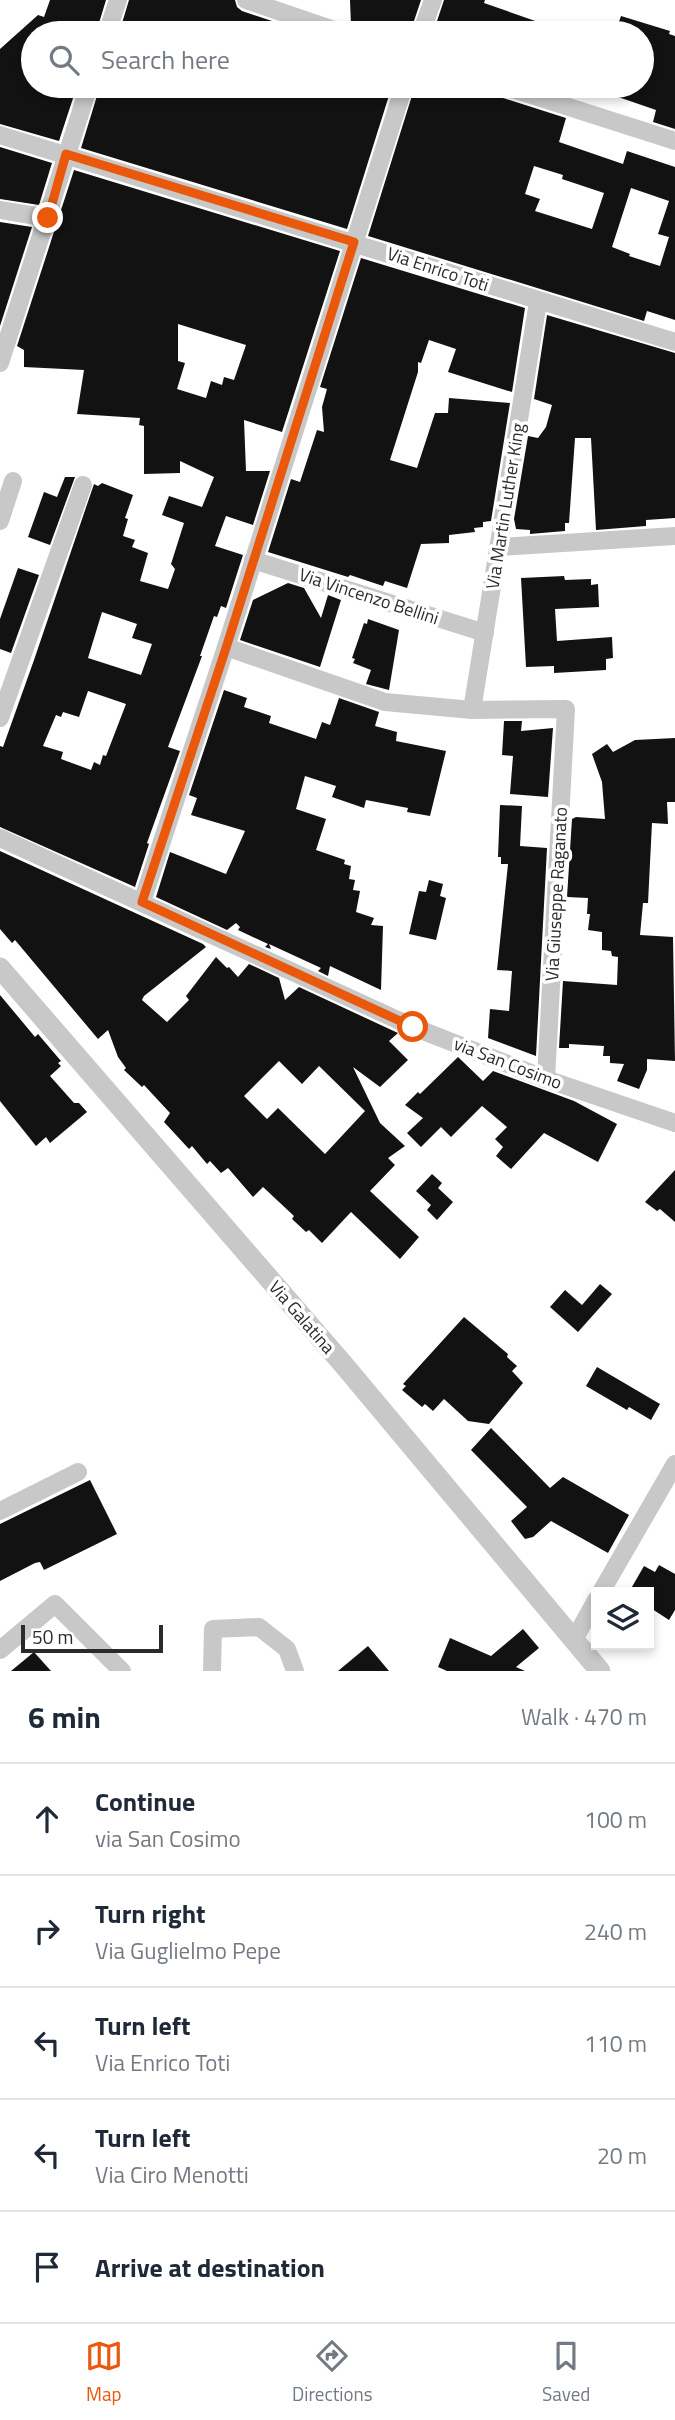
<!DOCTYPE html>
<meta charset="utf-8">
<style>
:root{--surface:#fff;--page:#f6f6f7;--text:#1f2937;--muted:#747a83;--line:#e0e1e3;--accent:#ea580c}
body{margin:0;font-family:"Titillium Web",sans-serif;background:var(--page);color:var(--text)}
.controls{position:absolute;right:21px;bottom:21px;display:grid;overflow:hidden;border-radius:0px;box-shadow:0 4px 10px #0003}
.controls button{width:63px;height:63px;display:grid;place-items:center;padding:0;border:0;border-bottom:2px solid var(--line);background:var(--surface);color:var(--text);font:35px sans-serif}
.scale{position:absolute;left:21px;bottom:18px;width:142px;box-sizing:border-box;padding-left:7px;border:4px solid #2b2b2b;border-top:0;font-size:19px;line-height:24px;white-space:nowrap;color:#2b2b2b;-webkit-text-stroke:5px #fff;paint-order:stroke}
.stop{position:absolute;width:21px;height:21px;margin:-16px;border:5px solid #ea580c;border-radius:50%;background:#fff}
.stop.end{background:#ea580c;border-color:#fff;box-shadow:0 2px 7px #0008}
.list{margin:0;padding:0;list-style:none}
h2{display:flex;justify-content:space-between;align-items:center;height:91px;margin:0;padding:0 28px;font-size:30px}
h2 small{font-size:23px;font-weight:400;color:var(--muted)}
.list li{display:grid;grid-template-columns:46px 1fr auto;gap:21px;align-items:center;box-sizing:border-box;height:112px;padding:0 28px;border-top:2px solid var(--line)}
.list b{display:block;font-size:26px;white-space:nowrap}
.list p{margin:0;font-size:23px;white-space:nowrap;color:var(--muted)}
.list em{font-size:23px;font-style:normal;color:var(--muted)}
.icon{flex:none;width:38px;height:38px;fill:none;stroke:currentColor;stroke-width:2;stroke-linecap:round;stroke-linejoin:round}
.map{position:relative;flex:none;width:675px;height:1671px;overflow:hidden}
.search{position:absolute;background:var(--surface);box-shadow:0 4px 10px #0003;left:21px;right:21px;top:21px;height:77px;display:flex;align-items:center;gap:18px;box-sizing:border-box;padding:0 24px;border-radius:38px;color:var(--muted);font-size:26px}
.sheet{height:651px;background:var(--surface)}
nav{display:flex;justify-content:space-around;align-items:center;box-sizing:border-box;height:98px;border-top:2px solid var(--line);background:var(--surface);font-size:19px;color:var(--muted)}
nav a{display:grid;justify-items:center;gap:4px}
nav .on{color:var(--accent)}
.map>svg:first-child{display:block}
.building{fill:#121212;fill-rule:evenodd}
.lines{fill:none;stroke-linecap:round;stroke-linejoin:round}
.minor{stroke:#c8c8c8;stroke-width:18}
.tertiary{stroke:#c8c8c8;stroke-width:21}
.route{stroke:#ea580c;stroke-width:9}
.labels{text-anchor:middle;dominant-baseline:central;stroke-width:7;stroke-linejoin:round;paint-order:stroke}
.street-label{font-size:18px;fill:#2b2b2b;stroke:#fff}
</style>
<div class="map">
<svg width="675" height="1671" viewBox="0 0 675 1671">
<rect width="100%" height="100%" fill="#fff"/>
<g class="building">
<path d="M50 0H106L96 33 84 30V33H33V86H77L59 141 0 124V49L38 15 44 17Z"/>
<path d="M129 0H235L237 7 242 11 308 33H119Z"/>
<path d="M350 0H421L410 33H354L351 25Z"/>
<path d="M444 0H485L484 3 564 31V33H433Z"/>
<path d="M621 16 670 31 669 34 675 36V129L653 122 656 110 592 88V86H642V33H615Z"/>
<path d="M100 86H392L347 229 81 148Z"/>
<path d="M415 86H470L488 92 489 86H492L494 93 500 97 566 118 559 142 623 164 627 151 675 167V320L647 311 644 321 368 236ZM534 166 563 175 562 179 604 193 592 229 535 211 540 199 525 194ZM631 188 669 201 658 234 669 237 660 266 629 256 630 254 612 247Z"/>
<path d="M0 147 52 163 39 205 0 199Z"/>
<path d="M74 170 340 251 282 432 244 420 246 471H270L253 525 226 516 215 546 243 555 226 608 221 606 217 617 214 616 200 656H202L168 747 180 751 147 843 149 844 135 887 0 827V746L3 747 34 660 94 484 98 486 102 483 133 495 125 518 128 519 123 536 135 540 132 547 148 553 140 581 168 589 175 569 171 564 184 523 162 515 169 496 202 507 214 477 180 461V473L144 474V426L139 425 140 418 77 414 84 370 24 367V350L17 346ZM178 324 246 345 234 380 224 377 222 385 211 381 206 398 177 389 185 363 178 361ZM102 612 137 624 132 638 152 644 141 675 88 658ZM88 691 126 704 106 756 103 755 100 765 94 762 91 770 61 759 63 752 43 746 56 715 61 717 63 712 79 717Z"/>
<path d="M0 222 32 227 0 326Z"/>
<path d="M361 258 525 308 512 392 448 372 456 349 429 340 421 363 418 362V372L390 460 417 468 435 413H448L449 398 510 403 491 521 483 522V527L474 528 475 532 449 535V543L421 544 407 588 385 581 383 586 350 575 348 577 268 552 291 479 300 482 317 430 324 432 322 407 327 389 320 387Z"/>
<path d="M547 315 675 353V518L646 520V526L596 530 591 438H575L569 523H565V531L530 534V530L516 529 514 519 528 436 538 438 546 427 552 405 534 399Z"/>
<path d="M65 477H75L50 545 28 537 44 492 57 497Z"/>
<path d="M18 568 39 575 11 653 0 649V619Z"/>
<path d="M564 576 565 580 591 579V585L598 584 599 607 555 609 557 641 612 637 613 658 606 659V670L554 673V666L526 667 521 578Z"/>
<path d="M288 583 304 588 321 618 328 595 341 600 320 667 240 640 253 600Z"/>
<path d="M368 619 399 630 389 690 366 684 371 670 353 663 355 659 352 658 364 623 367 624Z"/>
<path d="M224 690 247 698 244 707 271 716 269 723 316 739 322 722 330 725 339 698 379 712 375 726 397 732 396 741 446 751 430 816 407 812 408 808 366 800 364 808 332 797 336 786 305 776 296 809 326 819 316 850 345 860 344 864 351 866 349 879 355 880 353 890 360 891 356 912 374 918 371 925 383 926 381 990 330 966 328 976 318 971 321 968 269 944 271 949 265 947 268 944 238 930 240 927 236 923 227 930 156 897 170 852 226 874 245 831 191 815 197 798 189 795Z"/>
<path d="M504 721H522L521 731 553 728 548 797 510 794 513 756 502 755Z"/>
<path d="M675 738V802H667L668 824 652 823 648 903H643L640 935 673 937 675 1061 647 1059V1070L639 1089 617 1081 624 1064 610 1063V1056H603L604 1046 569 1044V1048H559L563 981 617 985 618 957 612 956 611 951 602 950V932L588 930 590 914H587L588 898 567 897 572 819 576 817 605 819 602 782 592 754 607 744 613 752 635 740Z"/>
<path d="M500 805 522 806 520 846 547 848 536 1056 488 1038 490 1009 509 1011 512 971 497 970 508 864H501V857H498Z"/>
<path d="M0 851 203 944 206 947 144 996 142 1000 167 1022 189 1000 186 996 216 957 227 968 229 967 238 977 249 964 279 978 285 1000 299 987 398 1033 389 1041 408 1060 380 1087 353 1067 380 1123 405 1146 388 1158 395 1165 370 1191 419 1237 400 1259 351 1212 322 1243 309 1230 306 1232 292 1219 294 1216 263 1187 253 1197 228 1168 221 1173 210 1161 207 1164 192 1146 189 1149 164 1122 170 1113 144 1085 142 1087 124 1070 126 1068 118 1057 108 1030 98 1039 15 940 12 943 0 929ZM279 1061 302 1084 319 1066 365 1111 325 1154 278 1108 267 1119 244 1096Z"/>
<path d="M429 880 443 884 440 896 446 898 436 940 409 934 419 891 426 892Z"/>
<path d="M0 995 35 1037 38 1034 61 1061 58 1063 61 1066 50 1076 74 1103H79L87 1112 50 1143 46 1137 36 1146 0 1101Z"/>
<path d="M458 1057 483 1081 493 1071 574 1101 617 1124 598 1162 544 1133 511 1169 496 1156 503 1147 495 1139 507 1127 482 1106 451 1137 441 1127 421 1147 407 1133 423 1118 405 1105 418 1092 420 1094Z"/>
<path d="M675 1170V1222L660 1209 657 1211 645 1202Z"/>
<path d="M432 1174 442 1183 438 1188 453 1202 437 1220 427 1210 431 1205 416 1191Z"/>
<path d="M600 1284 612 1294 578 1332 550 1307 565 1290 582 1305Z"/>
<path d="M464 1317 508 1354 507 1357 517 1366 512 1371 523 1383 489 1424 468 1421 444 1399 433 1411 425 1404 422 1407 402 1390 406 1386 403 1384Z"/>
<path d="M597 1367 660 1404 651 1420 629 1407 627 1410 586 1386Z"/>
<path d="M491 1428 550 1488 563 1477 629 1515 608 1553 551 1521 533 1537 525 1539 511 1521 527 1507 471 1450Z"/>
<path d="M90 1480 117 1534 44 1570 40 1562 35 1563 0 1581V1524Z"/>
<path d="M659 1565 675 1574V1610L669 1620 649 1607V1592H629L644 1566 655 1572Z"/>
<path d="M523 1629 539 1648 516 1667 525 1671H447L438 1667 450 1638 491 1656Z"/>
<path d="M368 1646 389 1671H338Z"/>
<path d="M34 1652 51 1671H11Z"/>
</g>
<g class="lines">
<g class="minor">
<path d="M246 0 343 33"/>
<path d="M107 33 118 0"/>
<path d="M421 33 433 0"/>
<path d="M503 86 675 141"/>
<path d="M0 135 675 342"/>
<path d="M0 210 48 218"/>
<path d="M0 363 89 86"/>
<path d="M0 521 13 481"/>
<path d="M499 547 675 536"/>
<path d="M253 560 485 633"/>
<path d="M226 647 385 702 472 710 566 709 546 1079"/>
<path d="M472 710 538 302"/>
<path d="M0 718 83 485"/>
<path d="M0 838 413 1027 546 1079 675 1123"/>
<path d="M142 902 226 647 404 86"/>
<path d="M0 1511 78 1472"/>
<path d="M601 1592 675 1464"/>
<path d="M574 1640 596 1600"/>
<path d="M0 1650 55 1604 122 1671"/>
<path d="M212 1671 213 1629 259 1627 287 1649 295 1671"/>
</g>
<path class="tertiary" d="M0 968 343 1364 600 1671"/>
</g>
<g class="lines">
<path class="route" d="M48 218 66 154 354 242 226 648 142 902 413 1027"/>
</g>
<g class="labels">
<g class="street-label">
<text transform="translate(438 269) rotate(18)">Via Enrico Toti</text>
<text transform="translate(505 506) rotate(-81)">Via Martin Luther King</text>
<text transform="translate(369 596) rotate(18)">Via Vincenzo Bellini</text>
<text transform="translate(556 894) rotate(-87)">Via Giuseppe Raganato</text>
<text transform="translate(508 1063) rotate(21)">via San Cosimo</text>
<text transform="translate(302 1317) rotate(49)">Via Galatina</text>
</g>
</g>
</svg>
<div class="controls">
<button><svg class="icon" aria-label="layers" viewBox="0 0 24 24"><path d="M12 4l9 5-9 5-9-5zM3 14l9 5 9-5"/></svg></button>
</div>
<div class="scale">50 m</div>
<div class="stop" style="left:413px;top:1027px"></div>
<div class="stop end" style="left:48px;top:218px"></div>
<div class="search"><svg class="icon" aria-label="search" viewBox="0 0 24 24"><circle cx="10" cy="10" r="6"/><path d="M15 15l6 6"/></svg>Search here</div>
</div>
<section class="sheet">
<h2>6 min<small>Walk · 470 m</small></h2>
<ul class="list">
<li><svg class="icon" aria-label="ahead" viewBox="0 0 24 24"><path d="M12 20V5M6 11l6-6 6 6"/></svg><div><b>Continue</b><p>via San Cosimo</p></div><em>100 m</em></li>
<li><svg class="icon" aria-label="right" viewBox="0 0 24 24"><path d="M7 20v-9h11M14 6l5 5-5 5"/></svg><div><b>Turn right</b><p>Via Guglielmo Pepe</p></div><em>240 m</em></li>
<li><svg class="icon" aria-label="left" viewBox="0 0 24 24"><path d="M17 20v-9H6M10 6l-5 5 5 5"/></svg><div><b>Turn left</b><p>Via Enrico Toti</p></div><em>110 m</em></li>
<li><svg class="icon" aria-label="left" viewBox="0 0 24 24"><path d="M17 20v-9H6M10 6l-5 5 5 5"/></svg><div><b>Turn left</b><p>Via Ciro Menotti</p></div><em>20 m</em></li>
<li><svg class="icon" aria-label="arrive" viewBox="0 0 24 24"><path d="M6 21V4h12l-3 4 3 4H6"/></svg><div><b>Arrive at destination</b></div></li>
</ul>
</section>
<nav>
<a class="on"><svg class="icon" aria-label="map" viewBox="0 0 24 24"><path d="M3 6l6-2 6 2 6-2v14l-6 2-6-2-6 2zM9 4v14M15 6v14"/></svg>Map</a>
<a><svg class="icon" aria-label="directions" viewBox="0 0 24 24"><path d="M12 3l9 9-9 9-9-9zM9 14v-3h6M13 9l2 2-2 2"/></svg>Directions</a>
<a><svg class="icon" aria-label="saved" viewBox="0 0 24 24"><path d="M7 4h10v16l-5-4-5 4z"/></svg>Saved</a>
</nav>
